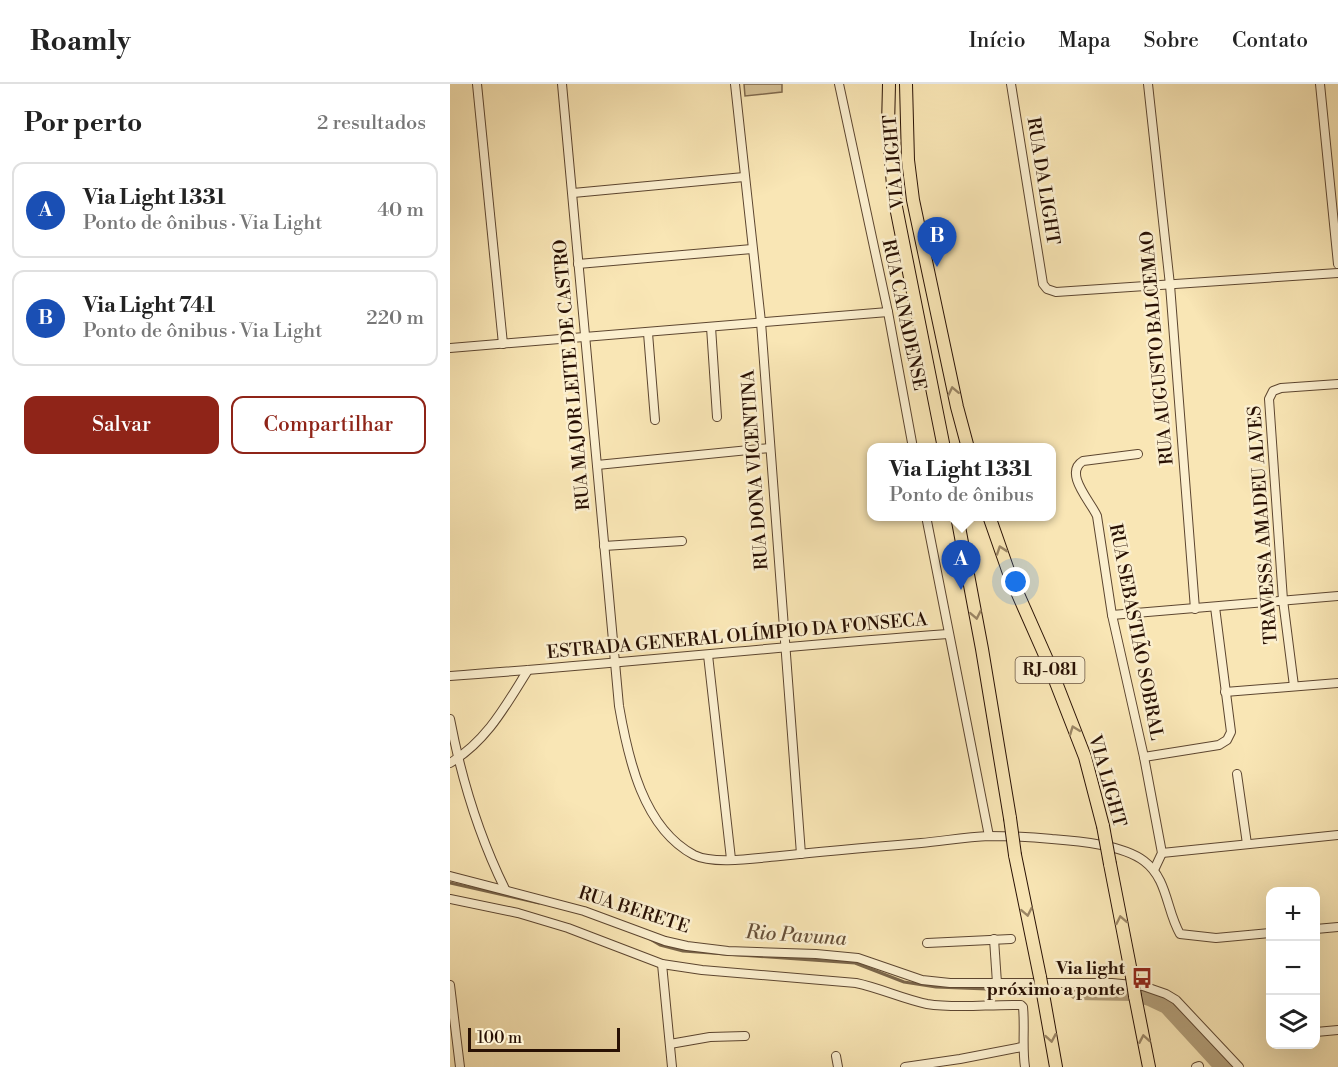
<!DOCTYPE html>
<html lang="pt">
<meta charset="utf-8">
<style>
:root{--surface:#fff;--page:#f2f2f2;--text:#222;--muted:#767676;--line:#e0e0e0;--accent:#8f2418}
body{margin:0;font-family:"Libre Bodoni",serif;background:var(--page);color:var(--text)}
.controls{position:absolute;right:18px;bottom:18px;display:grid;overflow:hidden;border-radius:12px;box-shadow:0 6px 24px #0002}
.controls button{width:54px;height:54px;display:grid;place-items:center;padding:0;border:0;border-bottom:2px solid var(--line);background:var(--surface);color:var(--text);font:30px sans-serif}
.scale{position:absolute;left:18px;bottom:15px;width:152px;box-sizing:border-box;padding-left:6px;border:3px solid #291104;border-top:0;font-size:16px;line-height:21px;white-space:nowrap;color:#291104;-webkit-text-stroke:4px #fbefcf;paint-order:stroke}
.you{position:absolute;left:566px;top:498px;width:21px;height:21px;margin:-15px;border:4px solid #fff;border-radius:50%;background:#1a73e8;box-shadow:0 0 0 9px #1a73e833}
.badge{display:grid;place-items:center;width:39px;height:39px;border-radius:50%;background:var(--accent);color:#fff;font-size:20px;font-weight:700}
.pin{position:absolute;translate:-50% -50px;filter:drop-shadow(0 2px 3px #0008)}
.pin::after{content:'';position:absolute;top:32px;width:21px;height:18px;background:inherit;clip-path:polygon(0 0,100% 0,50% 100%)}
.popup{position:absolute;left:417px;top:359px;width:189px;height:78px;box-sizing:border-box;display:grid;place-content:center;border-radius:12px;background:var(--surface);filter:drop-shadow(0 2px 4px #0005);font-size:20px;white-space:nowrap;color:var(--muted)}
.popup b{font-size:22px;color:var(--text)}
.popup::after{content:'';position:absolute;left:50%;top:100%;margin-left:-12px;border:12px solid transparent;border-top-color:var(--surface)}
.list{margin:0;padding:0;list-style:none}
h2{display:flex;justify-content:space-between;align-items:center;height:78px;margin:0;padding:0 24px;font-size:26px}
h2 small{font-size:20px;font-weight:400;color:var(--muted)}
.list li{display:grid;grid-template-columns:39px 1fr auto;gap:18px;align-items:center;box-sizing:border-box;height:96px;margin:0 12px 12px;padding:0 12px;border:2px solid var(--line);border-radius:12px}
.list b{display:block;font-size:22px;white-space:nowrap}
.list p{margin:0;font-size:20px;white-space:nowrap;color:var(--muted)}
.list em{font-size:20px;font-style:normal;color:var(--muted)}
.actions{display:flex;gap:12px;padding:18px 24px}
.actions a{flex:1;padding:14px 0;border:2px solid var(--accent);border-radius:12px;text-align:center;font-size:21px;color:var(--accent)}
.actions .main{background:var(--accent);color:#fff}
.icon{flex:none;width:33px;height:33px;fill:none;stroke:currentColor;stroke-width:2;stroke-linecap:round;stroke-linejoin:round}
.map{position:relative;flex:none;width:888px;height:983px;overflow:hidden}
header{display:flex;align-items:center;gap:36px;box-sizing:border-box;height:84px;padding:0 30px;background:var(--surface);border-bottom:2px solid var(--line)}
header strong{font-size:28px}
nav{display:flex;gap:33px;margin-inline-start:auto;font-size:21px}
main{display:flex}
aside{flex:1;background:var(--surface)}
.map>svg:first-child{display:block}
.green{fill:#d6c297;stroke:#806a4e;stroke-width:1.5}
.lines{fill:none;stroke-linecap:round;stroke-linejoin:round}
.stream{stroke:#7b664a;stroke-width:3}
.river{stroke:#b29e79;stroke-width:18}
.minor-casing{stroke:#5d4630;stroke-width:10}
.primary-casing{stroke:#291104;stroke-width:14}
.minor{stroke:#fbefcf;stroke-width:8}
.primary{stroke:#f9e6b5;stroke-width:12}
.primary-bridge-casing{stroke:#291104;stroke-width:14;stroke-linecap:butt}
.primary-bridge{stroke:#f9e6b5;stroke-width:12}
.oneway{stroke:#9b8665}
.labels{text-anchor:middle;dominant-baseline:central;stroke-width:5;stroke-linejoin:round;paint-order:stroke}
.shield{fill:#fbefcf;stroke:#685441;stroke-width:1.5}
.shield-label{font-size:16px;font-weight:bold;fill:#291104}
.street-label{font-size:18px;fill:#291104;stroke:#fbefcf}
.poi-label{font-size:18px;font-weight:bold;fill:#291104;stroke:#fbefcf;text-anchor:end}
.water-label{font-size:20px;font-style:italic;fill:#675039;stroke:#fbefcf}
</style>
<header>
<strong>Roamly</strong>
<nav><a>Início</a><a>Mapa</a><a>Sobre</a><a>Contato</a></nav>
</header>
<main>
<aside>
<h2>Por perto<small>2 resultados</small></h2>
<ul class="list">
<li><span class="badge" style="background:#1a4fb4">A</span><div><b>Via Light 1331</b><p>Ponto de ônibus · Via Light</p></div><em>40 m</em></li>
<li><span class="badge" style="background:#1a4fb4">B</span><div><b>Via Light 741</b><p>Ponto de ônibus · Via Light</p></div><em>220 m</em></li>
</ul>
<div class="actions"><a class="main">Salvar</a><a>Compartilhar</a></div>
</aside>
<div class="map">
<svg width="888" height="983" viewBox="0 0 888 983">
<rect width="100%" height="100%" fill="#f9e6b5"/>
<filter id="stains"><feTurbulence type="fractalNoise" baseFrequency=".00333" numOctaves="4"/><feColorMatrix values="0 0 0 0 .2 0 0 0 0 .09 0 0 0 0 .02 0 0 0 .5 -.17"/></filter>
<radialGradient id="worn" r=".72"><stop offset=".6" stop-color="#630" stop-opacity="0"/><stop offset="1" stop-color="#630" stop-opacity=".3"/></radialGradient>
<path class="green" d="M294 0H332V8L295 12Z"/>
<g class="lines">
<g class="stream">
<path d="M0 799 89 819"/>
<path d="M200 855 210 861 233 867 405 879 454 898 486 903 589 907"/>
<path d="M595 907H627"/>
</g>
<path class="river" d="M627 907 683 908 700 913 717 921 774 983"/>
<defs>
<g id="minor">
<path d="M27 0 53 260"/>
<path d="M112 0 169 622C178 674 193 744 244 771 264 781 307 774 330 772 377 767 424 763 471 759 493 757 516 753 539 752 560 752 582 753 602 755 629 757 673 761 694 777 718 795 716 826 730 850L766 854 820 849"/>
<path d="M285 0 311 238 351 770"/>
<path d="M389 0 438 228 463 364"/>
<path d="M561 0 593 200 597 205 606 208 888 189"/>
<path d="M698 0 720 201 745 525"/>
<path d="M870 0 888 180"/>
<path d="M123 109 294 93"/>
<path d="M128 180 302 165"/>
<path d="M261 243 267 333"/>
<path d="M198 249 205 336"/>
<path d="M0 264 438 228"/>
<path d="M688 370 633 377C613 389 641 418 647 432L662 531 694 673 712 769 704 786"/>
<path d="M147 381 320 364"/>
<path d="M476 432 539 752"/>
<path d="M154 462 232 457"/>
<path d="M662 531 888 512"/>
<path d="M258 571 281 775"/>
<path d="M0 592C166 580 332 562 498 550"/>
<path d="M844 602 833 516 819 315 823 307 831 304 888 300"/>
<path d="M775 608 888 599"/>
<path d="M0 635C11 693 29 752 55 805"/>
<path d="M694 673 769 661 777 656 781 648 765 523"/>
<path d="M0 679C37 657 56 621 78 586"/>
<path d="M787 690 797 760"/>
<path d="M712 769 888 751"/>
<path d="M0 792 134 827 215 857 237 862 278 867 366 870 408 874 472 896 500 899H662L693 902 716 910 726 916 789 983"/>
<path d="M0 815 68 829 118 844 212 880 252 886 406 899C430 904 453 915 477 920 508 925 539 920 571 921L573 923C575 943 572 963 575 983"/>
<path d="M866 845 888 843"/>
<path d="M544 855 547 899"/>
<path d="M477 859 561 855"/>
<path d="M212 880 222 983"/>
<path d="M0 901 10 983"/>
<path d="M866 948 888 946"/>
<path d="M220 960 260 953 295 952"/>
<path d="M386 972 388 983"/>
<path d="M455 983 510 975 572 963"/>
<path d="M746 983 749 982"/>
</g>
<g id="primary">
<path d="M439 0 438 43 444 113 494 364"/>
<path d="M456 0 458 76 463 116 507 323 518 364"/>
<path d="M507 432 532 565 560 734"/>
<path d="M539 432 560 492 598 578 635 673 653 742"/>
<path d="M565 771 590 893"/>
<path d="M660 780 682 893"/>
<path d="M593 910 606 983"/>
<path d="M685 912 699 983"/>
</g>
</defs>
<use href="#minor" class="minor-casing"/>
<use href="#primary" class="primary-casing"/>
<use href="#minor" class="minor"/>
<use href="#primary" class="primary"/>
<defs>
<g id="primary-bridge">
<path d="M560 734 565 771"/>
<path d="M653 742 660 780"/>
<path d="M590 893 593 910"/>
<path d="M682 893 685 912"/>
</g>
</defs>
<use href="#primary-bridge" class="primary-bridge-casing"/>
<use href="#primary-bridge" class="primary-bridge"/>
</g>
<defs><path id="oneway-chevron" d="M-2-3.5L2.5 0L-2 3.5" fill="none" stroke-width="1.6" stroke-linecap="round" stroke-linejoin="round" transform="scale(1.5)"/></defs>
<g class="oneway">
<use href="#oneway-chevron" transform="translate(503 307) rotate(-102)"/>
<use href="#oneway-chevron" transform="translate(551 466) rotate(-109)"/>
<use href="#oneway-chevron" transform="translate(526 531) rotate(79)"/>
<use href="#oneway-chevron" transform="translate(624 646) rotate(-111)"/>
<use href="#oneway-chevron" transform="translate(577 828) rotate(79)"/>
<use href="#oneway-chevron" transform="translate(671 836) rotate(-101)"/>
<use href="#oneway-chevron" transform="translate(601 954) rotate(80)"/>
<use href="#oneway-chevron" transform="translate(694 955) rotate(-100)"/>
</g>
<defs>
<symbol id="bus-bare" viewBox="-9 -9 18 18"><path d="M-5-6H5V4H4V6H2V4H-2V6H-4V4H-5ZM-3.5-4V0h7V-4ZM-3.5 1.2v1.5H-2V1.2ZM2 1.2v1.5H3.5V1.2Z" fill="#8f2418" stroke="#fbefcf" stroke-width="2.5" paint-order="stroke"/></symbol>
</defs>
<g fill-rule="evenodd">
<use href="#bus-bare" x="677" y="879" width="30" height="30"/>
</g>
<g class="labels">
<rect class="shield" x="565.5" y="573" width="69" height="26" rx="4.5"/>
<g class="shield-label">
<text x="600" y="586">RJ-081</text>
</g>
<g class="street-label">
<text transform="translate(444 78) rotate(-95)">VIA LIGHT</text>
<text transform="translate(593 97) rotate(81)">RUA DA LIGHT</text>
<text transform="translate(454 231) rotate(78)">RUA CANADENSE</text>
<text transform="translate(707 264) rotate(-95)">RUA AUGUSTO BALCEMAO</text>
<text transform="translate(122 291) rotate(-95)">RUA MAJOR LEITE DE CASTRO</text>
<text transform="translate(305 386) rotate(-94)">RUA DONA VICENTINA</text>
<text transform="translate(813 441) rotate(-94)">TRAVESSA AMADEU ALVES</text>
<text transform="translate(686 548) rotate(79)">RUA SEBASTIÃO SOBRAL</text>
<text transform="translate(287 552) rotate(-5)">ESTRADA GENERAL OLÍMPIO DA FONSECA</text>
<text transform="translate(657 697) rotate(74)">VIA LIGHT</text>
<text transform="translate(184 826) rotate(18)">RUA BERETE</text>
</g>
<g class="poi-label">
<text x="675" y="884">Via light<tspan x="675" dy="21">próximo a ponte</tspan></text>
</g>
<g class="water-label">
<text transform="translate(346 852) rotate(4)">Rio Pavuna</text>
</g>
</g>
<rect width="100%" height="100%" filter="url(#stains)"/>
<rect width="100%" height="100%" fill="url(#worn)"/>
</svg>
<div class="controls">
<button>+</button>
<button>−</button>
<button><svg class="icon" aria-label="layers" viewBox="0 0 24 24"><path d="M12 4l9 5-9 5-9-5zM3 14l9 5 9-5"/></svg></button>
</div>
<div class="scale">100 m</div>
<div class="you"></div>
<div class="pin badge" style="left:511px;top:506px;background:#1a4fb4">A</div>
<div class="popup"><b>Via Light 1331</b>Ponto de ônibus</div>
<div class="pin badge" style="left:487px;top:183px;background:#1a4fb4">B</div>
</div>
</main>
